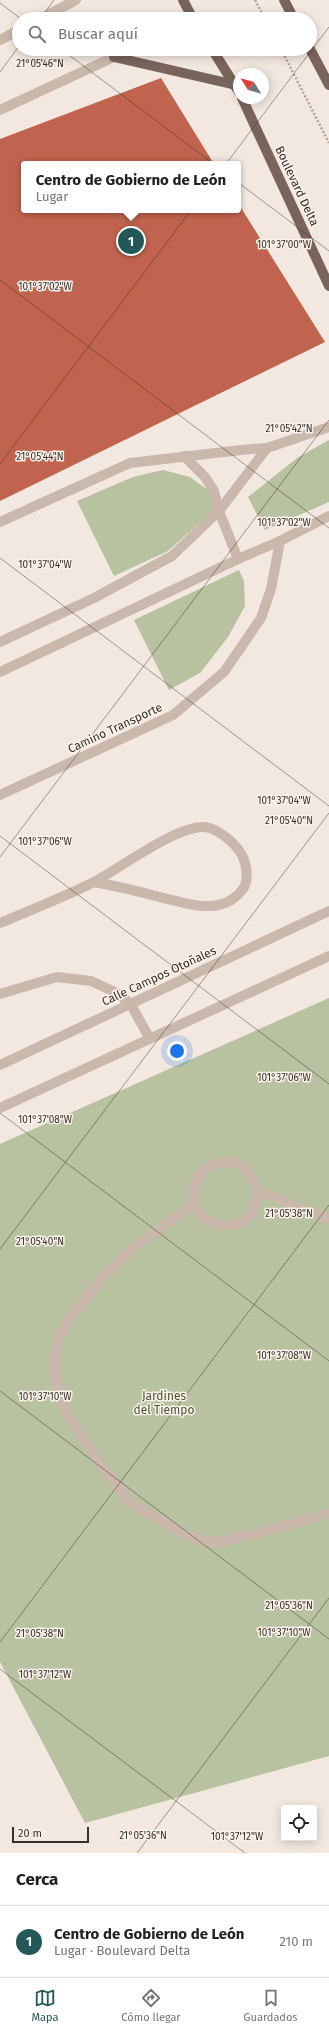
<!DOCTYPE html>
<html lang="es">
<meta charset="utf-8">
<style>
:root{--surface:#fff;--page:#f2f2f2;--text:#202124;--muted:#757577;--line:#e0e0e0;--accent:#225858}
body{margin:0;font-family:"Fira Sans",sans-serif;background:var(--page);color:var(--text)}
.controls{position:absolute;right:12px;bottom:12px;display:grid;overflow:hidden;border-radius:4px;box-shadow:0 2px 10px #0003}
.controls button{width:36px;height:36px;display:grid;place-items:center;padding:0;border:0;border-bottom:1px solid var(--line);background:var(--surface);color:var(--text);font:20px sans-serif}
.compass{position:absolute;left:233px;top:68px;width:36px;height:36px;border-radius:50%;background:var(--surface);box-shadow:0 2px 10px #0003;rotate:307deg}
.scale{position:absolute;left:12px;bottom:10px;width:77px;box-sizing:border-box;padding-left:4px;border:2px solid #382e2a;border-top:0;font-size:11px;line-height:14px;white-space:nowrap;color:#382e2a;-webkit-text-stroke:3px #faf3ec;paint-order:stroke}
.you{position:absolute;left:177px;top:1051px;width:14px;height:14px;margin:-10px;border:3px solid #fff;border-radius:50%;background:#1a73e8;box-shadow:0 0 0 6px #1a73e833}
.badge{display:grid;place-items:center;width:26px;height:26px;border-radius:50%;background:var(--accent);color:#fff;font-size:13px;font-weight:700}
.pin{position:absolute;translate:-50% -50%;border:2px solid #fff;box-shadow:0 1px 4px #0006}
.popup{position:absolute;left:21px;top:161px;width:220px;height:52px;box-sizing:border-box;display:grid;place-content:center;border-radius:4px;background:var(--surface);filter:drop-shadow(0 1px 3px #0005);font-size:13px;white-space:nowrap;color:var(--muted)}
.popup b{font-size:15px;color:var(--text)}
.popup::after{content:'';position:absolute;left:50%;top:100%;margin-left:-8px;border:8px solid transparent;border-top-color:var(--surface)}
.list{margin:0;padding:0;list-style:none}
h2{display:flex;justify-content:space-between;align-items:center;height:52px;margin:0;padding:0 16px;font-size:17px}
h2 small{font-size:13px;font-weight:400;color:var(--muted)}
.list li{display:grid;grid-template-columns:26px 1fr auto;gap:12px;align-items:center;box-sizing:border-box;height:72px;padding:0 16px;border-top:1px solid var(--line)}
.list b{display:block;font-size:15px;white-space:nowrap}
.list p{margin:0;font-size:13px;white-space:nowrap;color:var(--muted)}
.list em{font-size:13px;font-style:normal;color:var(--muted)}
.icon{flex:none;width:22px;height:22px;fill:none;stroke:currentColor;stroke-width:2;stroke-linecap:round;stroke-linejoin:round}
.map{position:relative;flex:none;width:329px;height:1853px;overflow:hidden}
.search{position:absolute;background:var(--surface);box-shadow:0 2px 10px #0003;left:12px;right:12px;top:12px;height:44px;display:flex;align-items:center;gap:10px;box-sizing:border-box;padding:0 14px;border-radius:22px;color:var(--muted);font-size:15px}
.sheet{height:124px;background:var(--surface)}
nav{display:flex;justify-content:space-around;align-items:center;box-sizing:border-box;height:56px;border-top:1px solid var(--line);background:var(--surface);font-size:11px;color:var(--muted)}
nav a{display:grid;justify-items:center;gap:2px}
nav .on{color:var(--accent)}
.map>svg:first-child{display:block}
.green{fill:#b8c1a0}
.building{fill:#c0644f}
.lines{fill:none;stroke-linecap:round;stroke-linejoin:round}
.path{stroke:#b6a296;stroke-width:2.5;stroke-dasharray:2 2;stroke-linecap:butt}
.service{stroke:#cab8ac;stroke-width:10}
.tertiary{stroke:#cab8ac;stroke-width:10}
.primary{stroke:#79645c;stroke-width:10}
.ticks{fill:none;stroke:#382e2a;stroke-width:1;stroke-opacity:0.45}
.labels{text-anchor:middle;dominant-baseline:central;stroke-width:3;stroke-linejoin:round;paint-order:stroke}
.street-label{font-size:12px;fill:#382e2a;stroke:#faf3ec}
.park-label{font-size:12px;fill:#4a552f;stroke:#faf3ec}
.ticks-label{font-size:10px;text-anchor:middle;fill:#382e2a;stroke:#faf3ec;stroke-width:3;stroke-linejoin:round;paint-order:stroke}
</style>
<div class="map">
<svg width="329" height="1853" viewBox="0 0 329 1853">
<rect width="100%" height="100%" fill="#f2e8e0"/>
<g class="green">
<path d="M329 440V502L265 530 248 497 297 458Z"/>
<path d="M163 470 190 477 212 493 216 508 168 551 114 576 77 501 133 477Z"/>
<path d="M239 570 244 581 245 606 228 637 200 673 169 690 134 620Z"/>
<path d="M329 998V1756L85 1823 0 1662V1144Z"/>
</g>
<path class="building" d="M161 78 214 164H24V210H238V203L325 342 0 501V139Z"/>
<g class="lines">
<g class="path">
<path d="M255 0 265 19"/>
<path d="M281 49 329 143"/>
</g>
<g class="service">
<path d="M40 19 76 0"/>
<path d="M0 40 19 30"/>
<path d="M0 110 131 49"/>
<path d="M184 456 205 477 214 491 219 511 238 559"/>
<path d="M0 522 130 463 241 450 267 448 329 427"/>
<path d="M0 642 94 598 172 556 219 511 267 448"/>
<path d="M0 672 238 559 280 541"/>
<path d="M0 795 173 715 224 672 261 618 271 589 280 541 329 516"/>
<path d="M0 923C31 910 64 897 94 882 120 868 176 826 204 827 218 828 235 843 242 855 247 865 249 880 243 889 237 897 228 903 219 905 199 909 178 901 159 897 138 891 116 886 94 882"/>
<path d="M0 994 57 977 91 981 115 992 130 1003 150 1039"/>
<circle cx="225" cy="1194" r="32"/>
<path d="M257 1191 329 1219"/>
<path d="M194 1204 134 1247 101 1279 69 1319 58 1339 55 1366 58 1397 84 1441 129 1502 184 1534 211 1543 254 1534 329 1513"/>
</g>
<g class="tertiary">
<path d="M0 1065 329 911"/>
<path d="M0 1108 329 956"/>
</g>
<g class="primary">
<path d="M183 0 193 19"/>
<path d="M284 0 294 19"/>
<path d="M212 49 239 92"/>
<path d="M310 49 329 85"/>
<path d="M114 57 236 85"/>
<path d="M242 98 329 286"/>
</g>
</g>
<path class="ticks" d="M0 3 21 19M40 19 54 0M61 49 329 251M0 72 19 46M0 280 329 528M0 464 329 27M0 558 329 806M0 836 329 1084M0 857 329 420M0 1113 329 1361M0 1249 329 813M0 1391 329 1639M0 1642 329 1205M0 1669 245 1853M137 1853 329 1598"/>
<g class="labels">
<g class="street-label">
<text transform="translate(297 186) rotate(65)">Boulevard Delta</text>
<text transform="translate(115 728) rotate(-25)">Camino Transporte</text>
<text transform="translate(159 976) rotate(-25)">Calle Campos Otoñales</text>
</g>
<g class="park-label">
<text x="164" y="1396">Jardines<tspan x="164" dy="14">del Tiempo</tspan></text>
</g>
</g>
<g class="ticks-label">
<text x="40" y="67">21°05'46"N</text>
<text x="284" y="248">101°37'00"W</text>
<text x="45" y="290">101°37'02"W</text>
<text x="289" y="432">21°05'42"N</text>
<text x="40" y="460">21°05'44"N</text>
<text x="284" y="526">101°37'02"W</text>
<text x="45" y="568">101°37'04"W</text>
<text x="284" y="804">101°37'04"W</text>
<text x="289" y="824">21°05'40"N</text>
<text x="45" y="845">101°37'06"W</text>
<text x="284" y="1081">101°37'06"W</text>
<text x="45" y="1123">101°37'08"W</text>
<text x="289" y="1217">21°05'38"N</text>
<text x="40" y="1245">21°05'40"N</text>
<text x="284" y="1359">101°37'08"W</text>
<text x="45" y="1400">101°37'10"W</text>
<text x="289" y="1609">21°05'36"N</text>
<text x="284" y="1636">101°37'10"W</text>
<text x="40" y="1637">21°05'38"N</text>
<text x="45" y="1678">101°37'12"W</text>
<text x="143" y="1839">21°05'36"N</text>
<text x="237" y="1840">101°37'12"W</text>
</g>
</svg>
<div class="controls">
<button><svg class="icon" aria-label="locate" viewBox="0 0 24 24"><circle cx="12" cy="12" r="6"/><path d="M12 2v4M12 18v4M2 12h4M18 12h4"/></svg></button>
</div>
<svg class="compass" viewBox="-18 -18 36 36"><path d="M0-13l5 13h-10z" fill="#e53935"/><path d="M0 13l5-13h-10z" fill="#757577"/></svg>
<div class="scale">20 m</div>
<div class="you"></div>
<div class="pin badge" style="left:131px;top:241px">1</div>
<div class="popup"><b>Centro de Gobierno de León</b>Lugar</div>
<div class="search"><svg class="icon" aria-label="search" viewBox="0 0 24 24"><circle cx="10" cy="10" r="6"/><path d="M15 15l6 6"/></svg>Buscar aquí</div>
</div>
<section class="sheet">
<h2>Cerca<small></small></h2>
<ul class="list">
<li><span class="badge">1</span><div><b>Centro de Gobierno de León</b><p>Lugar · Boulevard Delta</p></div><em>210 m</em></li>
</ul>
</section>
<nav>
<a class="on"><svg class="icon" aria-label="map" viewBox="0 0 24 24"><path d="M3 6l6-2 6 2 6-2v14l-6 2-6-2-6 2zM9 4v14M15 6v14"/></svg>Mapa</a>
<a><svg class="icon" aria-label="directions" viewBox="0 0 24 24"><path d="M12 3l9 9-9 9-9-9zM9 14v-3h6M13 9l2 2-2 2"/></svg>Cómo llegar</a>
<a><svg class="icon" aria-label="saved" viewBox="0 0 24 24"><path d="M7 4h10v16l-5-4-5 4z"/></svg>Guardados</a>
</nav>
